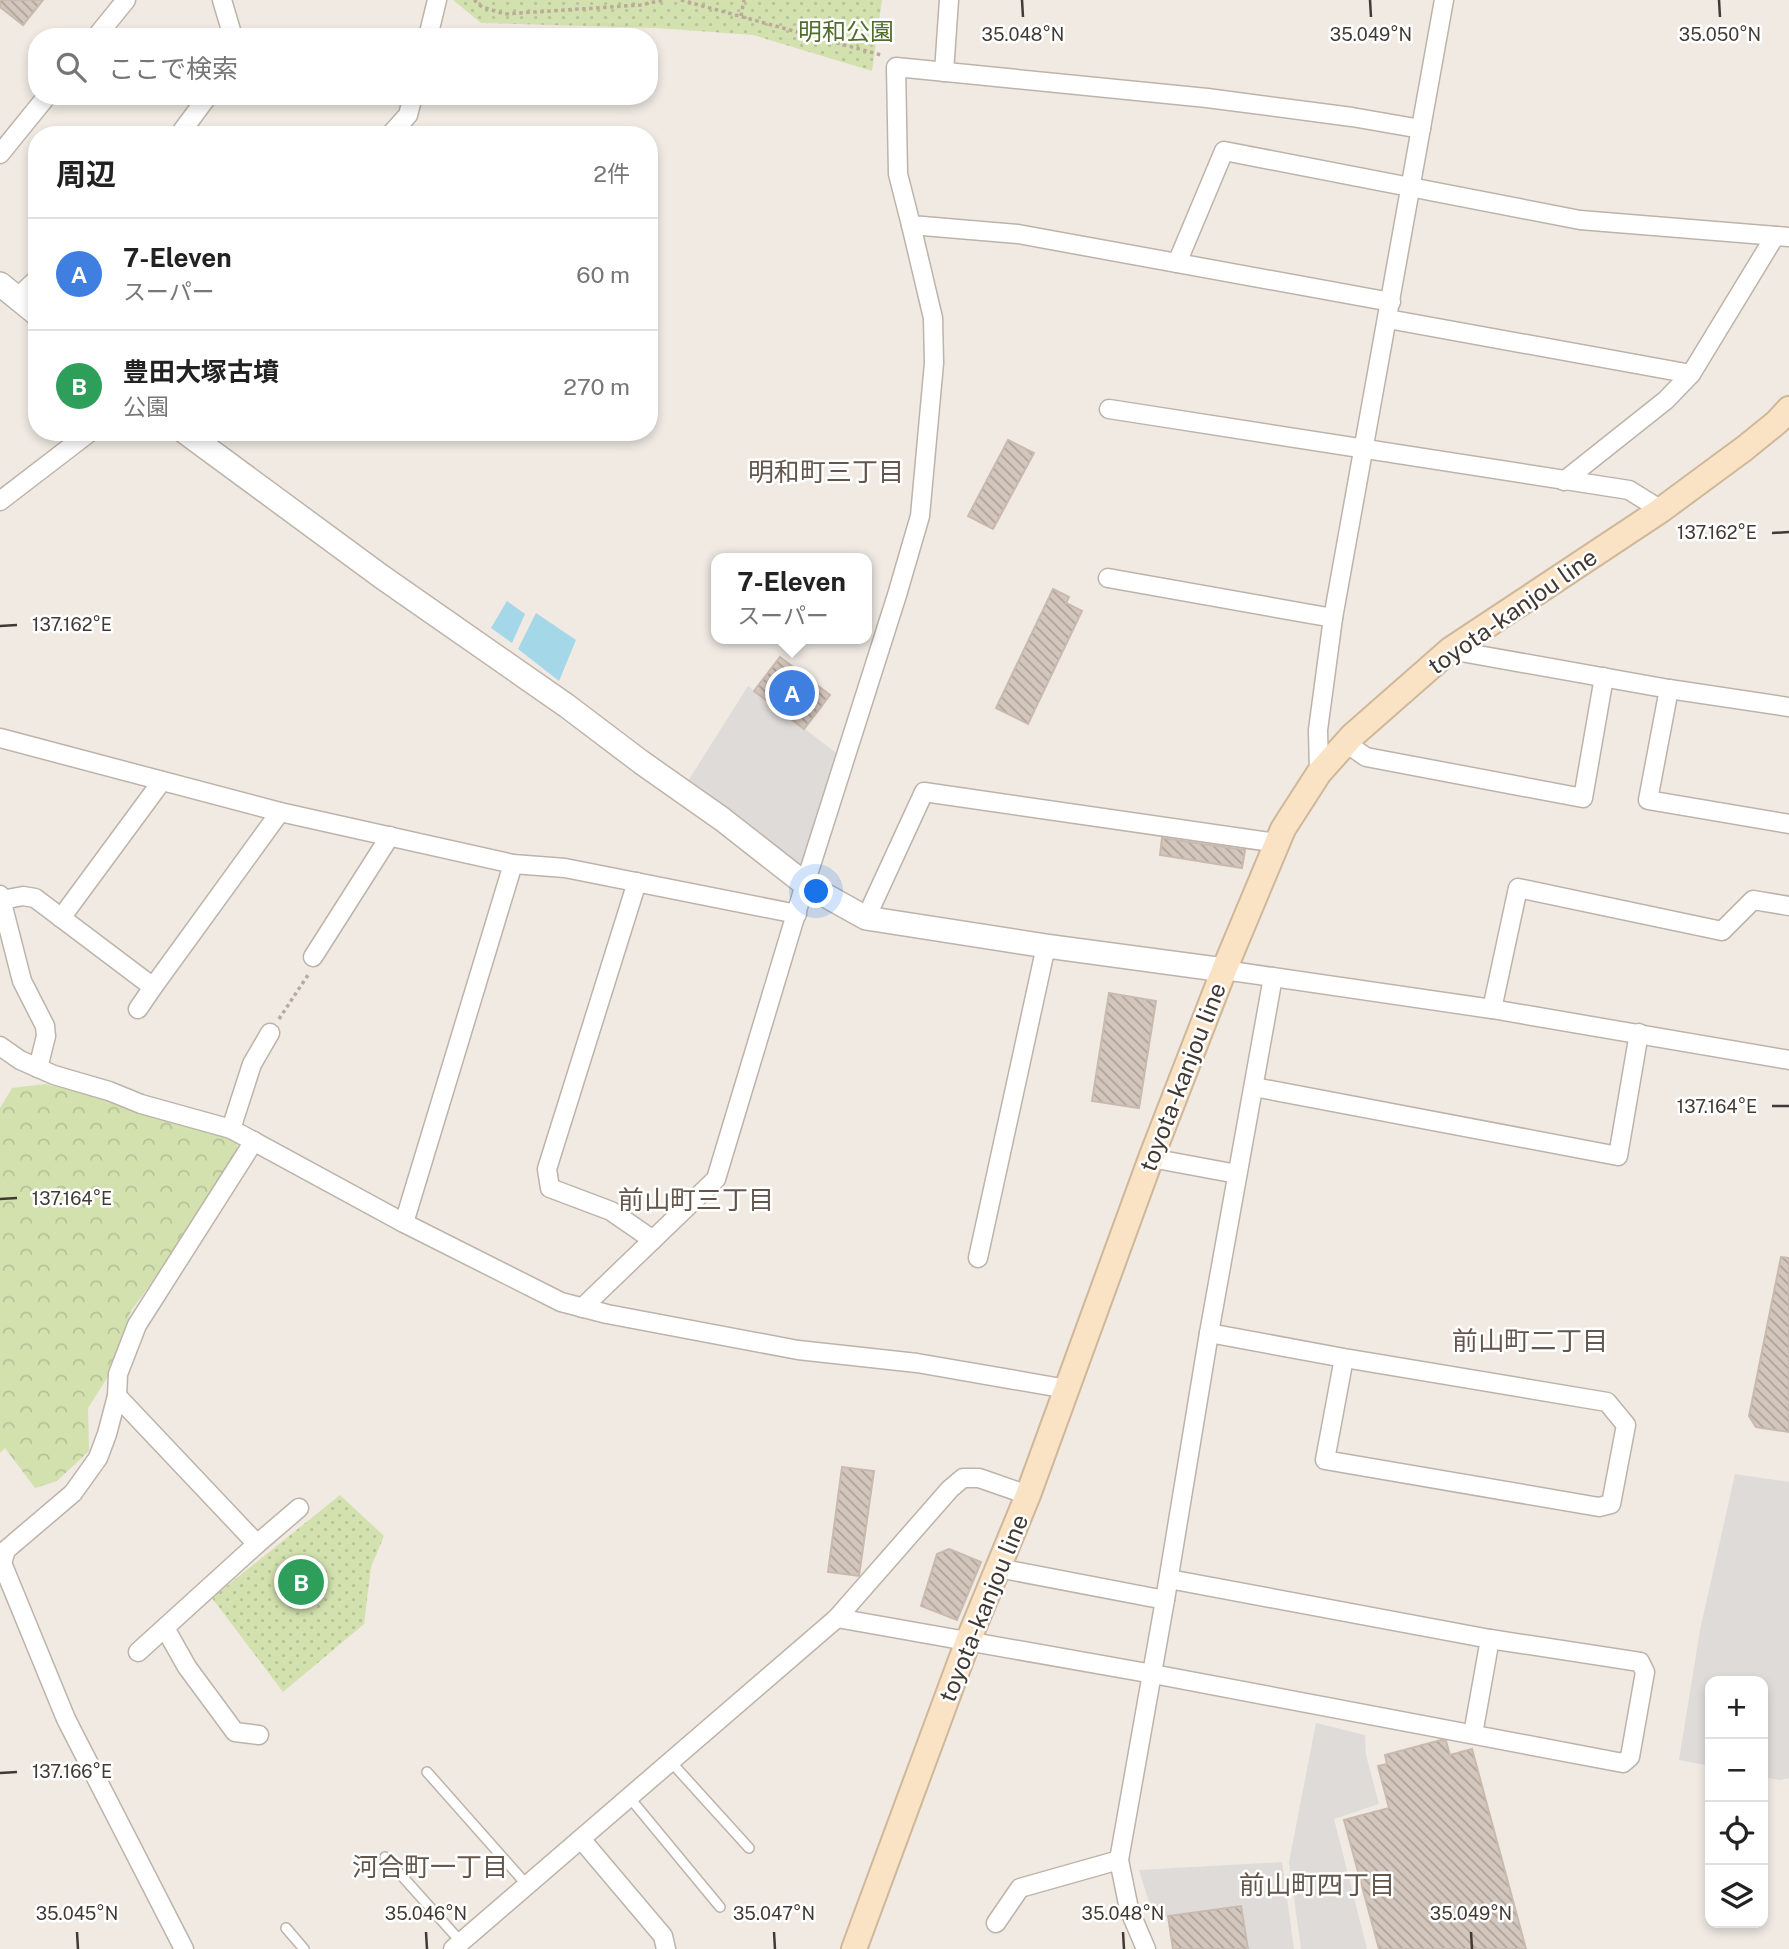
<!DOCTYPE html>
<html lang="ja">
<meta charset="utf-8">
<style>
:root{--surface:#fff;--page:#f2f2f2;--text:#222;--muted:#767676;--line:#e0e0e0;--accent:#0f766e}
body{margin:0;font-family:"Public Sans","Noto Sans JP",sans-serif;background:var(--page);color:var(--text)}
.controls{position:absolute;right:21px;bottom:21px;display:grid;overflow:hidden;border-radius:14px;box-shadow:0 4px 10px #0003}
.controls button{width:63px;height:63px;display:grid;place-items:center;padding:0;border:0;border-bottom:2px solid var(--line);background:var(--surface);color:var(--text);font:35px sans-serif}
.you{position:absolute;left:817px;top:892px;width:24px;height:24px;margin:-18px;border:5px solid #fff;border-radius:50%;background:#1a73e8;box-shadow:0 0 0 10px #1a73e833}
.badge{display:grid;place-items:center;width:46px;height:46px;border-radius:50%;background:var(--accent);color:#fff;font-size:23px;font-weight:700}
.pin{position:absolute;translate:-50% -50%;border:4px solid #fff;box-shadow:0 2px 7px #0006}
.popup{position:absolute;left:711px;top:553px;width:161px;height:91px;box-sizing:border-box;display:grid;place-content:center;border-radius:14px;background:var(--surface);filter:drop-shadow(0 2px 5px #0005);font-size:23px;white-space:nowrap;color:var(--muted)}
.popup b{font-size:26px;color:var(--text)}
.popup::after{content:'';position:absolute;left:50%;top:100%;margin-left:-14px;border:14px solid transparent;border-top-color:var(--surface)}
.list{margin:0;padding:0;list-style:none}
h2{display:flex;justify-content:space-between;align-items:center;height:91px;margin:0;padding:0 28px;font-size:30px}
h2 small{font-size:23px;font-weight:400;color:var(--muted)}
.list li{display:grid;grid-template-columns:46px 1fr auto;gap:21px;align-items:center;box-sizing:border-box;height:112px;padding:0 28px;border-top:2px solid var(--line)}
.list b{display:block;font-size:26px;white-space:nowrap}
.list p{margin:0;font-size:23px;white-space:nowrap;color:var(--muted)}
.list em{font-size:23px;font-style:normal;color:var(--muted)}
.icon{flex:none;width:38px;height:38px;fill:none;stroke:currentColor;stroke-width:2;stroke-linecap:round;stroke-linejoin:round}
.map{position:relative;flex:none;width:1789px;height:1949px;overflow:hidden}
.search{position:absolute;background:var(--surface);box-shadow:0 4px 10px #0003;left:28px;top:28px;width:630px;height:77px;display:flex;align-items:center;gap:18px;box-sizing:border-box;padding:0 24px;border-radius:28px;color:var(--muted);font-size:26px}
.panel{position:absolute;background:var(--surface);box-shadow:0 4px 10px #0003;left:28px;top:126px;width:630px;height:315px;border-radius:28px}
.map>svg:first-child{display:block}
.forest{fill:url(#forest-crowns)}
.park{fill:url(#park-dots)}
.parking{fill:#dedbd8}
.water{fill:#a4d8e8}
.building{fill:url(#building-back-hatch);stroke:#cabaae;stroke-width:2}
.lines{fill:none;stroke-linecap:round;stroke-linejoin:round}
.service-casing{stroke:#bdb3aa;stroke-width:12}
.minor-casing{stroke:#bdb3aa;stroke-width:21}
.tertiary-casing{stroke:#bdb3aa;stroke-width:26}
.secondary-casing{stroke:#cfb799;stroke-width:28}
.path{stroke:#bba999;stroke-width:3.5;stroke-dasharray:3.5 3.5;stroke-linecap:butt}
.service{stroke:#fff;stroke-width:9}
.minor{stroke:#fff;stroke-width:18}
.tertiary{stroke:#fff;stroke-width:23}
.secondary{stroke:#f9e3c4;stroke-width:24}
.ticks{fill:none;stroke:#413a34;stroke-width:2.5}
.labels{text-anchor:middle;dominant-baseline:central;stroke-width:5;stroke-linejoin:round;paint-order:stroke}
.park-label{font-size:24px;fill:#516d2d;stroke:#fff}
.street-label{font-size:24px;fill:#413a34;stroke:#fff}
.neighbourhood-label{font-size:26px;fill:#63564c;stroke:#fff}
.ticks-label{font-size:18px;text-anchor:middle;fill:#413a34;stroke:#fff;stroke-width:5;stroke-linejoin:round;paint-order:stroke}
</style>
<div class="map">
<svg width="1789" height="1949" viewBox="0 0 1789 1949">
<defs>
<pattern id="forest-crowns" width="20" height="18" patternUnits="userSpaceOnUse" patternTransform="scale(1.75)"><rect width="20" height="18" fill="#d3e1af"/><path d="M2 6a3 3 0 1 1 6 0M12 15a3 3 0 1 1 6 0" fill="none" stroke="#b6c297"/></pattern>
<pattern id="park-dots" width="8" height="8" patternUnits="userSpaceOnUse" patternTransform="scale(1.75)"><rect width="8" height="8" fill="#d3e1af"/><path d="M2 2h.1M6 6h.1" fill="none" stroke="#b6c297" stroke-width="1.8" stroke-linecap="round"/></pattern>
<pattern id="building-back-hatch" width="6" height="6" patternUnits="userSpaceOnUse" patternTransform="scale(1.75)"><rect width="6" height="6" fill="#d3c6bd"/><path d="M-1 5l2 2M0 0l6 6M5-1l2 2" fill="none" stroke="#ada29a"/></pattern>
</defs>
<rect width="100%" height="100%" fill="#f0eae3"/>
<path class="forest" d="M45 1084 231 1129 239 1151 189 1231 131 1311 109 1375 88 1408 89 1451 57 1481 35 1488 5 1448 0 1453V1108L12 1088Z"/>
<g class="park">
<path d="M453 0H882L872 71 753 35 657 28 481 23Z"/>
<path d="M340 1495 384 1536 371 1567 364 1624 283 1692 212 1598Z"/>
</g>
<g class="parking">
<path d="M748 686 839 755 808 862 801 865 688 781Z"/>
<path d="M1735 1474 1789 1482V1778L1780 1780 1763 1777V1681H1710V1766L1679 1760 1700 1630Z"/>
<path d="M1316 1723 1365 1735 1366 1755 1379 1804 1334 1819 1367 1949H1301L1289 1862Z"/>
<path d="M1282 1862 1294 1949H1248L1241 1906 1154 1918 1139 1870Z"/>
</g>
<g class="water">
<path d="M507 601 525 614 512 643 491 628Z"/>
<path d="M536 613 576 640 559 681 518 649Z"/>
</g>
<g class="building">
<path d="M0 0H43L23 25 0 7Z"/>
<path d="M1008 440 1034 453 993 529 968 516Z"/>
<path d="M1053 589 1069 597 1066 603 1082 611 1028 724 996 708Z"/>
<path d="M780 657 830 695 804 729 754 691Z"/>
<path d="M1162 838 1245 850 1242 868 1160 855Z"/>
<path d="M1109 993 1156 1001 1139 1108 1092 1101Z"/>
<path d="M1781 1257 1789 1258V1432L1756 1427 1749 1416Z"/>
<path d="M842 1467 874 1471 859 1576 828 1572Z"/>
<path d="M949 1549 981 1562 957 1620 921 1606 937 1554Z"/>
<path d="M1441 1740 1446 1741 1450 1755 1472 1749 1526 1949H1379L1344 1820 1389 1808 1378 1766 1387 1764 1385 1755Z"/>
<path d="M1241 1906 1248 1949H1173L1168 1916Z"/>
</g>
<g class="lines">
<defs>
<g id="service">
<path d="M671 1762 749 1848"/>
<path d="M427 1772 527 1885"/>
<path d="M629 1797 720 1907"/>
<path d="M385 1857 461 1942"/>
<path d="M286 1928 304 1949"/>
</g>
<g id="minor">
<path d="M222 0 233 37"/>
<path d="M96 37 126 0"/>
<path d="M428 37 437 0"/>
<path d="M944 72 949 0"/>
<path d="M179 135 208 96"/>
<path d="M390 135 408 115 413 96"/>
<path d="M0 154 47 96"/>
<path d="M1177 263 1224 151 1580 220 1789 237"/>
<path d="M17 298 37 279"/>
<path d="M1391 302 1018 234 911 225 898 174 896 67 1207 98 1352 117 1421 129"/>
<path d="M1388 319 1691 374 1666 400 1564 481"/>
<path d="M1691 374 1775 236"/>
<path d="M1109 409 1629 490 1661 510"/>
<path d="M0 501 90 432"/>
<path d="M1108 578 1333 618"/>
<path d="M1450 650 1669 689 1789 707"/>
<path d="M1669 689 1648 800 1789 824"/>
<path d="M0 738 280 812 513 864 565 868 797 914"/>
<path d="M1346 743 1366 757 1583 798 1604 677"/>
<path d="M1319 773 1318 730 1333 618 1444 0"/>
<path d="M637 882 547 1169 550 1188 611 1211 653 1240"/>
<path d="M0 895 22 981 45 1026 46 1036 38 1068"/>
<path d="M2 900 23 896 35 898 153 987 280 812"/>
<path d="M61 918 162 781"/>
<path d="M866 918 924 792 1277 843"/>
<path d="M313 957 390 836"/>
<path d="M1224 970 1492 1009 1789 1060"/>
<path d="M138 1009 153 987"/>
<path d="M1492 1009 1518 888 1722 931 1753 900 1789 906"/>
<path d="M0 1046 20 1060 54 1075 109 1091 141 1104 231 1129 404 1223 561 1302 607 1314 798 1350 917 1363 1067 1389"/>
<path d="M1254 1087 1618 1156 1639 1033"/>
<path d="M231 1129 252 1064 270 1033"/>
<path d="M1151 1158 1237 1174"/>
<path d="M404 1223 513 864"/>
<path d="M978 1258 1046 946"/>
<path d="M582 1308 716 1179 805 884 897 595 920 516 934 363 933 318 911 225"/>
<path d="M1209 1333 1344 1358 1607 1402 1626 1425 1611 1504 1599 1507 1325 1460 1344 1358"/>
<path d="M117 1396 257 1544 138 1652"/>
<path d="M257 1544 299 1508"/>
<path d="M998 1568 1165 1600"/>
<path d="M837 1618 1153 1674 1623 1763 1630 1757 1645 1672 1640 1662 1490 1639 1169 1579"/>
<path d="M165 1628 187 1667 235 1732 259 1735"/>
<path d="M1473 1734 1490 1639"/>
<path d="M581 1839 663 1936 666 1949"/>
<path d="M996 1923 1020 1888 1119 1860"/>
<path d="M184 1949 66 1719 2 1563 6 1550 73 1493 98 1458 107 1434 117 1396 118 1374 137 1325 254 1141"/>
<path d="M453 1949 837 1618 950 1489 963 1478H979L1028 1495"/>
<path d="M1146 1949 1129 1909 1119 1860 1165 1600 1209 1333 1273 977"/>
</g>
<g id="tertiary">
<path d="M0 284 37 314"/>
<path d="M185 432 382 577 567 706 641 762 722 819 805 884 866 918 1046 946 1224 970"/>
</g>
<path id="secondary" d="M854 1949 968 1641 1028 1495 1151 1158 1224 970 1283 829 1319 773 1352 736 1450 650 1661 510 1745 448 1777 422 1789 409"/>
</defs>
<use href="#service" class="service-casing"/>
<use href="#minor" class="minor-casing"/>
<use href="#tertiary" class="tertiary-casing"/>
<use href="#secondary" class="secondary-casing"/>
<g class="path">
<path d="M474 0 482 7 505 14 640 5 664 0"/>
<path d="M681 0 881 55"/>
<path d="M741 16 744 0"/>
<path d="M279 1019 308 975"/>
</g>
<use href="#service" class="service"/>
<use href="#minor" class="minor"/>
<use href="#tertiary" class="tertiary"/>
<use href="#secondary" class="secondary"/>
</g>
<path class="ticks" d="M1022 0 1023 17M1370 0 1371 17M1719 0 1720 17M1772 533 1789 532M0 626 17 625M1772 1106H1789M0 1199 17 1198M0 1773 17 1772M77 1932 78 1949M426 1932 427 1949M774 1932 775 1949M1123 1932 1124 1949M1471 1932 1472 1949"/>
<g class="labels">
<g class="park-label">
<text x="846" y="31">明和公園</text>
</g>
<g class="street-label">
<text transform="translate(1512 611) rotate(-35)">toyota-kanjou line</text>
<text transform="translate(1182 1077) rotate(-69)">toyota-kanjou line</text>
<text transform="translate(983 1608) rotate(-68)">toyota-kanjou line</text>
</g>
<g class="neighbourhood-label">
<text x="826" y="471">明和町三丁目</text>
<text x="696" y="1199">前山町三丁目</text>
<text x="1530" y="1340">前山町二丁目</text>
<text x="430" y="1866">河合町一丁目</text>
<text x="1317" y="1884">前山町四丁目</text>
</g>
</g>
<g class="ticks-label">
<text x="1023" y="41">35.048°N</text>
<text x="1371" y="41">35.049°N</text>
<text x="1720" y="41">35.050°N</text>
<text x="1717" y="539">137.162°E</text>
<text x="72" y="631">137.162°E</text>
<text x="1717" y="1113">137.164°E</text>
<text x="72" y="1205">137.164°E</text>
<text x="72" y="1778">137.166°E</text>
<text x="77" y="1920">35.045°N</text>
<text x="426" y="1920">35.046°N</text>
<text x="774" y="1920">35.047°N</text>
<text x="1123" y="1920">35.048°N</text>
<text x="1471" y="1920">35.049°N</text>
</g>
</svg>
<div class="controls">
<button>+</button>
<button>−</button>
<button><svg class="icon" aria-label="locate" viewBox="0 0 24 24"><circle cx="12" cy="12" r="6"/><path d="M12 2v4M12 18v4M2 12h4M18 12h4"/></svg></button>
<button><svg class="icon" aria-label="layers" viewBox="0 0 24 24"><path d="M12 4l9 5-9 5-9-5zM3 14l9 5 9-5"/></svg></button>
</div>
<div class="you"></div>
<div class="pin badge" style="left:792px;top:693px;background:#3f7fe0">A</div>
<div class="popup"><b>7-Eleven</b>スーパー</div>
<div class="pin badge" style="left:301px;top:1582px;background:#2e9e5b">B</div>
<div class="search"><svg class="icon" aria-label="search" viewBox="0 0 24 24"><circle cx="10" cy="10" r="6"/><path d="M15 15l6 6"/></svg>ここで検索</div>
<section class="panel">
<h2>周辺<small>2件</small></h2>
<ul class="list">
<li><span class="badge" style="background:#3f7fe0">A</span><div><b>7-Eleven</b><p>スーパー</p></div><em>60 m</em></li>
<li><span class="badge" style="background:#2e9e5b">B</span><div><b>豊田大塚古墳</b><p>公園</p></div><em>270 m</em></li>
</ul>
</section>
</div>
